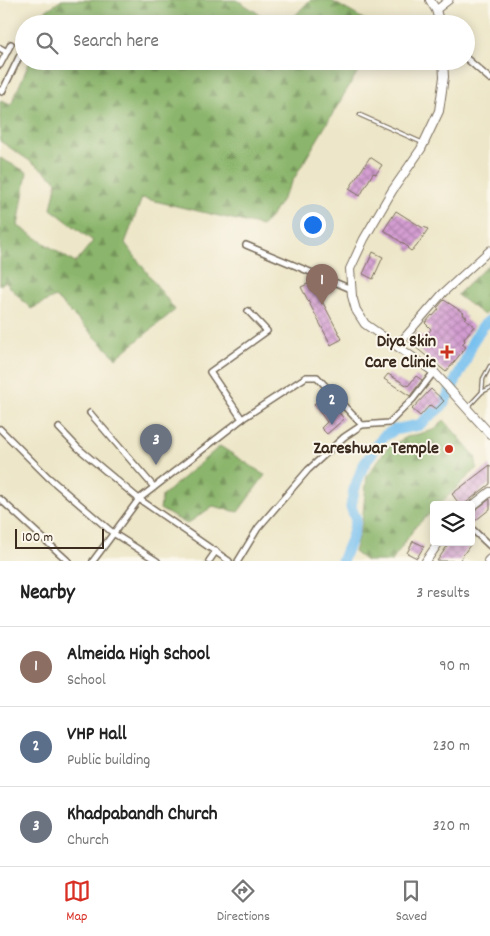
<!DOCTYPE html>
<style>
:root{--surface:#fff;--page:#f6f6f6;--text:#222;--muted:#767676;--line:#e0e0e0;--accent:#d93025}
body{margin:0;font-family:Dekko,sans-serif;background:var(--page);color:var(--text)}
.controls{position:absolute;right:15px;bottom:15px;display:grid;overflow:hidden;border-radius:5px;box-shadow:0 2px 12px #0003}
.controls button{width:45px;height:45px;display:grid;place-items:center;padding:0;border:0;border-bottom:1px solid var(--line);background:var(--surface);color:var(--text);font:25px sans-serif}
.scale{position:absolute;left:15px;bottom:12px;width:89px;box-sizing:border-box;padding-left:5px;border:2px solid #3b2a1e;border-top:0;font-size:14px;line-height:18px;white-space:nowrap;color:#3b2a1e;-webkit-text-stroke:4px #fbf7ec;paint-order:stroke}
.you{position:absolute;left:312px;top:224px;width:18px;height:18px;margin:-12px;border:4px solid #fff;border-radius:50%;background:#1a73e8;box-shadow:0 0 0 8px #1a73e833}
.badge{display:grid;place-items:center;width:32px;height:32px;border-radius:50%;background:var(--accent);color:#fff;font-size:16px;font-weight:700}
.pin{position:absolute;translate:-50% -41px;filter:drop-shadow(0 1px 2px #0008)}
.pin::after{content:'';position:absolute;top:26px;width:18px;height:15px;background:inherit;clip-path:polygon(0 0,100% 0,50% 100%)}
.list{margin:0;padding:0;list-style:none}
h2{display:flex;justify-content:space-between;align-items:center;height:65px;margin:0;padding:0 20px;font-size:21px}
h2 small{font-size:16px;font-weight:400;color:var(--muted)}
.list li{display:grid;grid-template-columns:32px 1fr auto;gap:15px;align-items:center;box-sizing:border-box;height:80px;padding:0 20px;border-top:1px solid var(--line)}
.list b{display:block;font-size:19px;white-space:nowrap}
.list p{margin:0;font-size:16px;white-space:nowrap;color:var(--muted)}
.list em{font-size:16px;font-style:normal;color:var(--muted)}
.icon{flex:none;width:28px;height:28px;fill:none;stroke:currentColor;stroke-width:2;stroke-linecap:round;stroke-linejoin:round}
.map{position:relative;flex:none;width:490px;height:561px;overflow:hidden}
.search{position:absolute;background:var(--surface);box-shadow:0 2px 12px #0003;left:15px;right:15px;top:15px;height:55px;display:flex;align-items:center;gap:12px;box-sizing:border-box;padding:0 18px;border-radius:28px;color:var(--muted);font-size:19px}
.sheet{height:305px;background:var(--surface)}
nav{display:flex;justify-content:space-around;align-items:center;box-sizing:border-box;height:70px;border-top:1px solid var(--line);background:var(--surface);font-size:14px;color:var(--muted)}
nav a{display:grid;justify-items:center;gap:2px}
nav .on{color:var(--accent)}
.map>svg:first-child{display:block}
.forest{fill:url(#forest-firs);stroke:#637045}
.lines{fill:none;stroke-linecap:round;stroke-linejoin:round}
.river{stroke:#77c0ef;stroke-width:11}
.building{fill:url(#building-cross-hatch)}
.service-casing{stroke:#796c5a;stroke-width:5}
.minor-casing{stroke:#796c5a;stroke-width:8}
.tertiary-casing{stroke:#796c5a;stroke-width:9}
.secondary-casing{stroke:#796c5a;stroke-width:10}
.service{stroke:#fff;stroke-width:2.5}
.minor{stroke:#fff;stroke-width:5}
.tertiary{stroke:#fff;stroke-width:7}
.secondary{stroke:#fff;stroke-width:8}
.poi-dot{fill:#c8321e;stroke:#fbf7ec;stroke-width:2}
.labels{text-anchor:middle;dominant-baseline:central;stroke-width:4;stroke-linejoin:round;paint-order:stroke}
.poi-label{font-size:18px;font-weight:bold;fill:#3b2a1e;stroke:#fbf7ec;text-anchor:end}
</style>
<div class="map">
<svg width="490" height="561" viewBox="0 0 490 561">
<defs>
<pattern id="forest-firs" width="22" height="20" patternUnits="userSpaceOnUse" patternTransform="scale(1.25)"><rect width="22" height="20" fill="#8bb56c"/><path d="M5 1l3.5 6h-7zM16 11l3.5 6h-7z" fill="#739358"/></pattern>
<pattern id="building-cross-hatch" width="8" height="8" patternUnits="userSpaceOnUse" patternTransform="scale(1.25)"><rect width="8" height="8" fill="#d49ed2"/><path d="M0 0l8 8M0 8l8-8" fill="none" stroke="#ad81aa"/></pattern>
</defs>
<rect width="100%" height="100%" fill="#fbf7ec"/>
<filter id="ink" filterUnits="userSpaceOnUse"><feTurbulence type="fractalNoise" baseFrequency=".02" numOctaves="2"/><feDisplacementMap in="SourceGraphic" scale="10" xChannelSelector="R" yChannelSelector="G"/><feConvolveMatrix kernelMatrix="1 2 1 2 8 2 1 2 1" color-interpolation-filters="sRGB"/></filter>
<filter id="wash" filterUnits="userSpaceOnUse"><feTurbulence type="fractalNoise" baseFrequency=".0096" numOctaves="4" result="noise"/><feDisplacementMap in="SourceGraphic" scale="20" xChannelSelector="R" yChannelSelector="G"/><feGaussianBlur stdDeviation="1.12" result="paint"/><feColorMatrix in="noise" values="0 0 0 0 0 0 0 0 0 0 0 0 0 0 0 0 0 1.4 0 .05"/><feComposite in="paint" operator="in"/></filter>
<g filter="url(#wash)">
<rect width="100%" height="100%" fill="#ede6c8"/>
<g class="forest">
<path d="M62 0H237L275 24H25Z"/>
<path d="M310 0H330L372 24H287Z"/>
<path d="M30 61H364L273 214 262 226 142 198 125 243 175 310 116 358 55 297 31 309 5 282 0 285V158L27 172 18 226 75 263 93 241 51 209 57 181 39 167 0 141V101L11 105Z"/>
<path d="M490 263V308L484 315 457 295Z"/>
<path d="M444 420 475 456 477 468 439 505H434V510L416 526 392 561H366L354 552 362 523 367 476 388 447 407 437 434 430Z"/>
<path d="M220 446 265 475 238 512 213 506 187 524 160 509 162 496Z"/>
</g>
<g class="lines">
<path class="river" d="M342 561 352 537 356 520 351 507 354 490 363 466 383 437 394 430 419 425 443 405 465 362 473 341 483 326 490 320"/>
</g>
<g id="blocks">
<g class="building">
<path d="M370 157 382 165 376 174 373 173 360 196 349 189Z"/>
<path d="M396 211 423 228 424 227 428 229 416 247 411 251 407 248 408 247 384 230Z"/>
<path d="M373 252 383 257 373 279 363 274Z"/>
<path d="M312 282 342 339 331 345 301 287Z"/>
<path d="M444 300 464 313 463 315 467 317 465 319 474 326 464 339 465 341 462 344 466 347 446 372 409 342 417 333 425 338 431 329 425 323 432 315 433 316 439 309 437 308Z"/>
<path d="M388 374 408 386 416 376 422 380 410 396 384 379Z"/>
<path d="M431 389 444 401 436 409 430 405 420 416 412 409Z"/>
<path d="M324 397 329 404 332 403 344 419 327 434 321 428 327 422 314 404Z"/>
<path d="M490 465V484L463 505H460L452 494Z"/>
<path d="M490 499V509L471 524V513Z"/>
<path d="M413 541 424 546 417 558 407 553Z"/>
<path d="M450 542H467L470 545 459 561H437Z"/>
</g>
</g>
</g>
<g filter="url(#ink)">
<use href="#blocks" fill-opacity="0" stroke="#796c5a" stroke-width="1"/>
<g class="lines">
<defs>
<g id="service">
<path d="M360 115 423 143"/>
<path d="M482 392 483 379 490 366"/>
<path d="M468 407 482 392 490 388"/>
</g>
<g id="minor">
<path d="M0 48 7 52"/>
<path d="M466 58 490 79"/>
<path d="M0 65 11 44"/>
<path d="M0 90 2 92 20 55"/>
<path d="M246 245 351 289"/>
<path d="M90 413 154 487"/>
<path d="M242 419 306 377H317L362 425"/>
<path d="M59 428 78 448 139 499 93 561"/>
<path d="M0 429 48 477 113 533 157 561"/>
<path d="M0 499 68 561"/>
<path d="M471 528 490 546"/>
<path d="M209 561 216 551"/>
<path d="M229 561 139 499 242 419 210 372 267 331 248 311"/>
<path d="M238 561 258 528 308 470 344 437 362 425 389 423 413 399 434 372"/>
</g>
<g id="tertiary">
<path d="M436 10 449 0"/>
<path d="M397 346 443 293 490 250"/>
</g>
<g id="secondary">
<path d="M430 0 436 10 440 24"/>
<path d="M443 61 444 77 439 111 421 149 392 191 364 239 350 269 352 296 356 310 365 324 434 372 490 434"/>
<path d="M471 507 490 492"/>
<path d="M426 561 439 542"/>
<path d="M488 561 490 559"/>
</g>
</defs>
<use href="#service" class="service-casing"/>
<use href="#minor" class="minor-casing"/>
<use href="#tertiary" class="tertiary-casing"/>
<use href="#secondary" class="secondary-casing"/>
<use href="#service" class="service"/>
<use href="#minor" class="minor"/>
<use href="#tertiary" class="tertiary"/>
<use href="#secondary" class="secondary"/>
</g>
</g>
<g class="poi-dot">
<path d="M444.5 344.5h5v5h5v5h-5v5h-5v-5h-5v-5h5z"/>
<circle cx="449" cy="449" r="5"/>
</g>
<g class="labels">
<g class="poi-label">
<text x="436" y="342">Diya Skin<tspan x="436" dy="21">Care Clinic</tspan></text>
<text x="439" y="449">Zareshwar Temple</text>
</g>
</g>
</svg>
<div class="controls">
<button><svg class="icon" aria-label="layers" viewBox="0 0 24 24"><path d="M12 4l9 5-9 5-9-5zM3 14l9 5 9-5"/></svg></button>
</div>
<div class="scale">100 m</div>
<div class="you"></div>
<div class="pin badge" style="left:322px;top:305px;background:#8d6e63">1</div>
<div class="pin badge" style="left:332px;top:425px;background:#5c6f8a">2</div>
<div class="pin badge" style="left:156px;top:465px;background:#6b7280">3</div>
<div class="search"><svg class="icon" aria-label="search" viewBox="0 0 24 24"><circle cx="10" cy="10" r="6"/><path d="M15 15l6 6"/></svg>Search here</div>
</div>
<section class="sheet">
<h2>Nearby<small>3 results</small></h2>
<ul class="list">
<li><span class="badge" style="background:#8d6e63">1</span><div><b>Almeida High School</b><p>School</p></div><em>90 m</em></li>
<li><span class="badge" style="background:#5c6f8a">2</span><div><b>VHP Hall</b><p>Public building</p></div><em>230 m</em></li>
<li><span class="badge" style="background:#6b7280">3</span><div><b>Khadpabandh Church</b><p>Church</p></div><em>320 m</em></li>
</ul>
</section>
<nav>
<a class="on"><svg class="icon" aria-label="map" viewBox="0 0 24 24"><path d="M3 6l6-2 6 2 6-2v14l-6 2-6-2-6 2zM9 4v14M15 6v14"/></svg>Map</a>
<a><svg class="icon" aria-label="directions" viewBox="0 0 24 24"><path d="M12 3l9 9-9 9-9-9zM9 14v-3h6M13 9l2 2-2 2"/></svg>Directions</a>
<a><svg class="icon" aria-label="saved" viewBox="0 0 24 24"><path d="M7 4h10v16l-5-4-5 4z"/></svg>Saved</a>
</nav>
